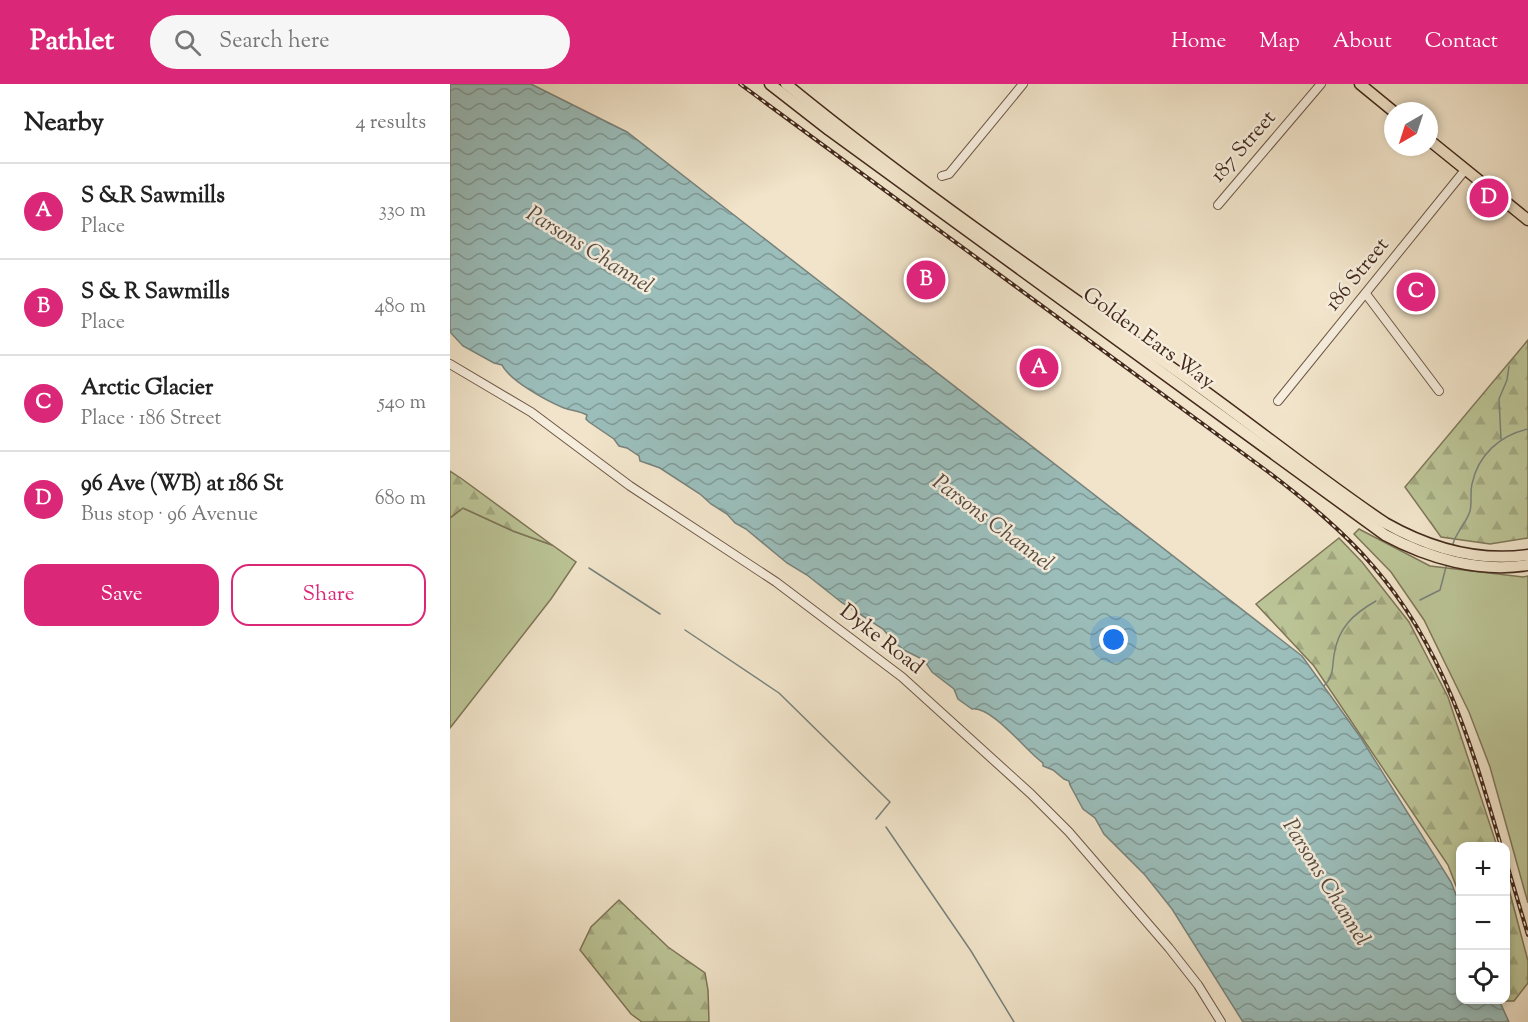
<!DOCTYPE html>
<meta charset="utf-8">
<style>
:root{--surface:#fff;--page:#f6f6f6;--text:#222;--muted:#767676;--line:#e0e0e0;--accent:#db2777}
body{margin:0;font-family:"Sorts Mill Goudy",serif;background:var(--page);color:var(--text)}
.controls{position:absolute;right:18px;bottom:18px;display:grid;overflow:hidden;border-radius:12px;box-shadow:0 3px 9px #0003}
.controls button{width:54px;height:54px;display:grid;place-items:center;padding:0;border:0;border-bottom:2px solid var(--line);background:var(--surface);color:var(--text);font:30px sans-serif}
.compass{position:absolute;left:934px;top:18px;width:54px;height:54px;border-radius:50%;background:var(--surface);box-shadow:0 3px 9px #0003;rotate:219deg}
.you{position:absolute;left:664px;top:556px;width:21px;height:21px;margin:-15px;border:4px solid #fff;border-radius:50%;background:#1a73e8;box-shadow:0 0 0 9px #1a73e833}
.badge{display:grid;place-items:center;width:39px;height:39px;border-radius:50%;background:var(--accent);color:#fff;font-size:20px;font-weight:700}
.pin{position:absolute;translate:-50% -50%;border:3px solid #fff;box-shadow:0 2px 6px #0006}
.list{margin:0;padding:0;list-style:none}
h2{display:flex;justify-content:space-between;align-items:center;height:78px;margin:0;padding:0 24px;font-size:26px}
h2 small{font-size:20px;font-weight:400;color:var(--muted)}
.list li{display:grid;grid-template-columns:39px 1fr auto;gap:18px;align-items:center;box-sizing:border-box;height:96px;padding:0 24px;border-top:2px solid var(--line)}
.list b{display:block;font-size:22px;white-space:nowrap}
.list p{margin:0;font-size:20px;white-space:nowrap;color:var(--muted)}
.list em{font-size:20px;font-style:normal;color:var(--muted)}
.actions{display:flex;gap:12px;padding:18px 24px}
.actions a{flex:1;padding:14px 0;border:2px solid var(--accent);border-radius:18px;text-align:center;font-size:21px;color:var(--accent)}
.actions .main{background:var(--accent);color:#fff}
.icon{flex:none;width:33px;height:33px;fill:none;stroke:currentColor;stroke-width:2;stroke-linecap:round;stroke-linejoin:round}
.map{position:relative;flex:none;width:1078px;height:938px;overflow:hidden}
header{display:flex;align-items:center;gap:36px;box-sizing:border-box;height:84px;padding:0 30px;background:var(--accent);color:#fff}
header strong{font-size:28px}
nav{display:flex;gap:33px;margin-inline-start:auto;font-size:21px}
.search{width:420px;height:54px;background:var(--page);display:flex;align-items:center;gap:15px;box-sizing:border-box;padding:0 21px;border-radius:33px;color:var(--muted);font-size:22px}
main{display:flex}
aside{flex:1;background:var(--surface)}
.map>svg:first-child{display:block}
.grass{fill:#bbc496;stroke:#7f7658;stroke-width:1.5}
.forest{fill:url(#forest-firs);stroke:#7f7658;stroke-width:1.5}
.water{fill:url(#water-waves);stroke:#78827b;stroke-width:1.5}
.lines{fill:none;stroke-linecap:round;stroke-linejoin:round}
.stream{stroke:#78827b;stroke-width:1.5}
.minor-casing{stroke:#6e5847;stroke-width:10}
.major-casing{stroke:#43291b;stroke-width:13}
.minor{stroke:#f6eddd;stroke-width:8}
.major{stroke:#f1e4ca;stroke-width:10}
.rail-casing{stroke:#43291b;stroke-width:4}
.rail{stroke:#f6eddd;stroke-width:1.5;stroke-dasharray:4.5;stroke-linecap:butt}
.labels{text-anchor:middle;dominant-baseline:central;stroke-width:5;stroke-linejoin:round;paint-order:stroke}
.street-label{font-size:21px;fill:#43291b;stroke:#f6eddd}
.water-label{font-size:22px;font-style:italic;fill:#594e43;stroke:#f6eddd}
</style>
<header>
<strong>Pathlet</strong>
<div class="search"><svg class="icon" aria-label="search" viewBox="0 0 24 24"><circle cx="10" cy="10" r="6"/><path d="M15 15l6 6"/></svg>Search here</div>
<nav><a>Home</a><a>Map</a><a>About</a><a>Contact</a></nav>
</header>
<main>
<aside>
<h2>Nearby<small>4 results</small></h2>
<ul class="list">
<li><span class="badge">A</span><div><b>S &amp;R Sawmills</b><p>Place</p></div><em>330 m</em></li>
<li><span class="badge">B</span><div><b>S &amp; R Sawmills</b><p>Place</p></div><em>480 m</em></li>
<li><span class="badge">C</span><div><b>Arctic Glacier</b><p>Place · 186 Street</p></div><em>540 m</em></li>
<li><span class="badge">D</span><div><b>96 Ave (WB) at 186 St</b><p>Bus stop · 96 Avenue</p></div><em>680 m</em></li>
</ul>
<div class="actions"><a class="main">Save</a><a>Share</a></div>
</aside>
<div class="map">
<svg width="1078" height="938" viewBox="0 0 1078 938">
<defs>
<pattern id="forest-firs" width="22" height="20" patternUnits="userSpaceOnUse" patternTransform="scale(1.5)"><rect width="22" height="20" fill="#bbc496"/><path d="M5 1l3.5 6h-7zM16 11l3.5 6h-7z" fill="#a2a881"/></pattern>
<pattern id="water-waves" width="16" height="10" patternUnits="userSpaceOnUse" patternTransform="scale(1.5)"><rect width="16" height="10" fill="#9bbebb"/><path d="M0 5q4-4 8 0t8 0" fill="none" stroke="#809a97"/></pattern>
</defs>
<rect width="100%" height="100%" fill="#f1e4ca"/>
<filter id="stains"><feTurbulence type="fractalNoise" baseFrequency=".00333" numOctaves="4"/><feColorMatrix values="0 0 0 0 .2 0 0 0 0 .09 0 0 0 0 .02 0 0 0 .5 -.17"/></filter>
<radialGradient id="worn" r=".72"><stop offset=".6" stop-color="#630" stop-opacity="0"/><stop offset="1" stop-color="#630" stop-opacity=".3"/></radialGradient>
<g class="grass">
<path d="M13 424 63 447 102 461 126 478 101 515 0 644V434Z"/>
<path d="M909 445 980 482 1073 493 1078 492V819L1040 683 1019 628 974 536 941 488 904 450Z"/>
</g>
<g class="forest">
<path d="M1078 256V454L1040 460 991 453 955 403Z"/>
<path d="M0 387 12 395 102 461 63 447 13 424 0 434Z"/>
<path d="M889 454 912 478 959 538 998 613 1047 762H1010V812L998 781 864 582 806 520Z"/>
<path d="M1056 794 1078 877V899L1064 917H1056Z"/>
<path d="M169 816 218 863 255 889 258 906 259 938H192L181 930 130 866 141 843Z"/>
</g>
<path class="water" d="M0 0H81L177 48 852 572 911 654 1001 798 1010 821V916H1049L1059 938H793L722 825 695 791 654 750 645 734 633 725 620 701 619 697 614 695 603 686 593 682V679C577 668 542 622 522 625L508 615 504 605 482 588 474 576 454 566 442 556 433 545 391 518 357 491 337 479 296 445 285 439 277 430 261 420 250 410 210 384 190 377 189 372 177 364 169 362 164 355 139 338 136 335 137 331C129 327 123 327 114 324 97 317 60 297 52 281L44 279 13 262 0 248Z"/>
<g class="lines">
<g class="stream">
<path d="M1051 355 1049 315 1057 296 1059 282"/>
<path d="M1003 460C1006 448 1016 440 1020 427 1022 419 1020 409 1022 400 1028 371 1050 351 1078 345"/>
<path d="M139 484 210 530"/>
<path d="M970 516 990 506 997 479"/>
<path d="M235 546 329 609 440 718 426 735"/>
<path d="M874 602C884 592 882 584 884 571 888 544 903 530 926 517"/>
<path d="M436 743 521 867 564 938"/>
</g>
<defs>
<g id="minor">
<path d="M492 92 499 90 573 0"/>
<path d="M768 121 871 0"/>
<path d="M916 210 989 307"/>
<path d="M0 280 81 328 180 402 326 498 452 593 581 710 619 748 719 864 748 901 771 938"/>
<path d="M828 317 1015 86"/>
</g>
<g id="major">
<path d="M320 0 379 46 935 451C978 474 1029 489 1078 481"/>
<path d="M336 0C467 107 607 202 745 300 809 346 870 395 935 439 979 464 1028 478 1078 471"/>
<path d="M910 0 943 27"/>
<path d="M979 56 1078 136"/>
</g>
</defs>
<use href="#minor" class="minor-casing"/>
<use href="#major" class="major-casing"/>
<use href="#minor" class="minor"/>
<use href="#major" class="major"/>
<defs>
<g id="rail">
<path d="M290 0 817 387C855 416 892 446 923 482 993 562 1022 662 1051 762"/>
<path d="M1056 777 1078 851"/>
</g>
</defs>
<use href="#rail" class="rail-casing"/>
<use href="#rail" class="rail"/>
</g>
<g class="labels">
<g class="street-label">
<text transform="translate(794 63) rotate(-49)">187 Street</text>
<text transform="translate(908 191) rotate(-51)">186 Street</text>
<text transform="translate(698 255) rotate(36)">Golden Ears Way</text>
<text transform="translate(431 556) rotate(38)">Dyke Road</text>
</g>
<g class="water-label">
<text transform="translate(139 167) rotate(32)">Parsons Channel</text>
<text transform="translate(542 440) rotate(37)">Parsons Channel</text>
<text transform="translate(875 799) rotate(58)">Parsons Channel</text>
</g>
</g>
<rect width="100%" height="100%" filter="url(#stains)"/>
<rect width="100%" height="100%" fill="url(#worn)"/>
</svg>
<div class="controls">
<button>+</button>
<button>−</button>
<button><svg class="icon" aria-label="locate" viewBox="0 0 24 24"><circle cx="12" cy="12" r="6"/><path d="M12 2v4M12 18v4M2 12h4M18 12h4"/></svg></button>
</div>
<svg class="compass" viewBox="-18 -18 36 36"><path d="M0-13l5 13h-10z" fill="#e53935"/><path d="M0 13l5-13h-10z" fill="#767676"/></svg>
<div class="you"></div>
<div class="pin badge" style="left:589px;top:284px">A</div>
<div class="pin badge" style="left:476px;top:196px">B</div>
<div class="pin badge" style="left:966px;top:208px">C</div>
<div class="pin badge" style="left:1039px;top:114px">D</div>
</div>
</main>
